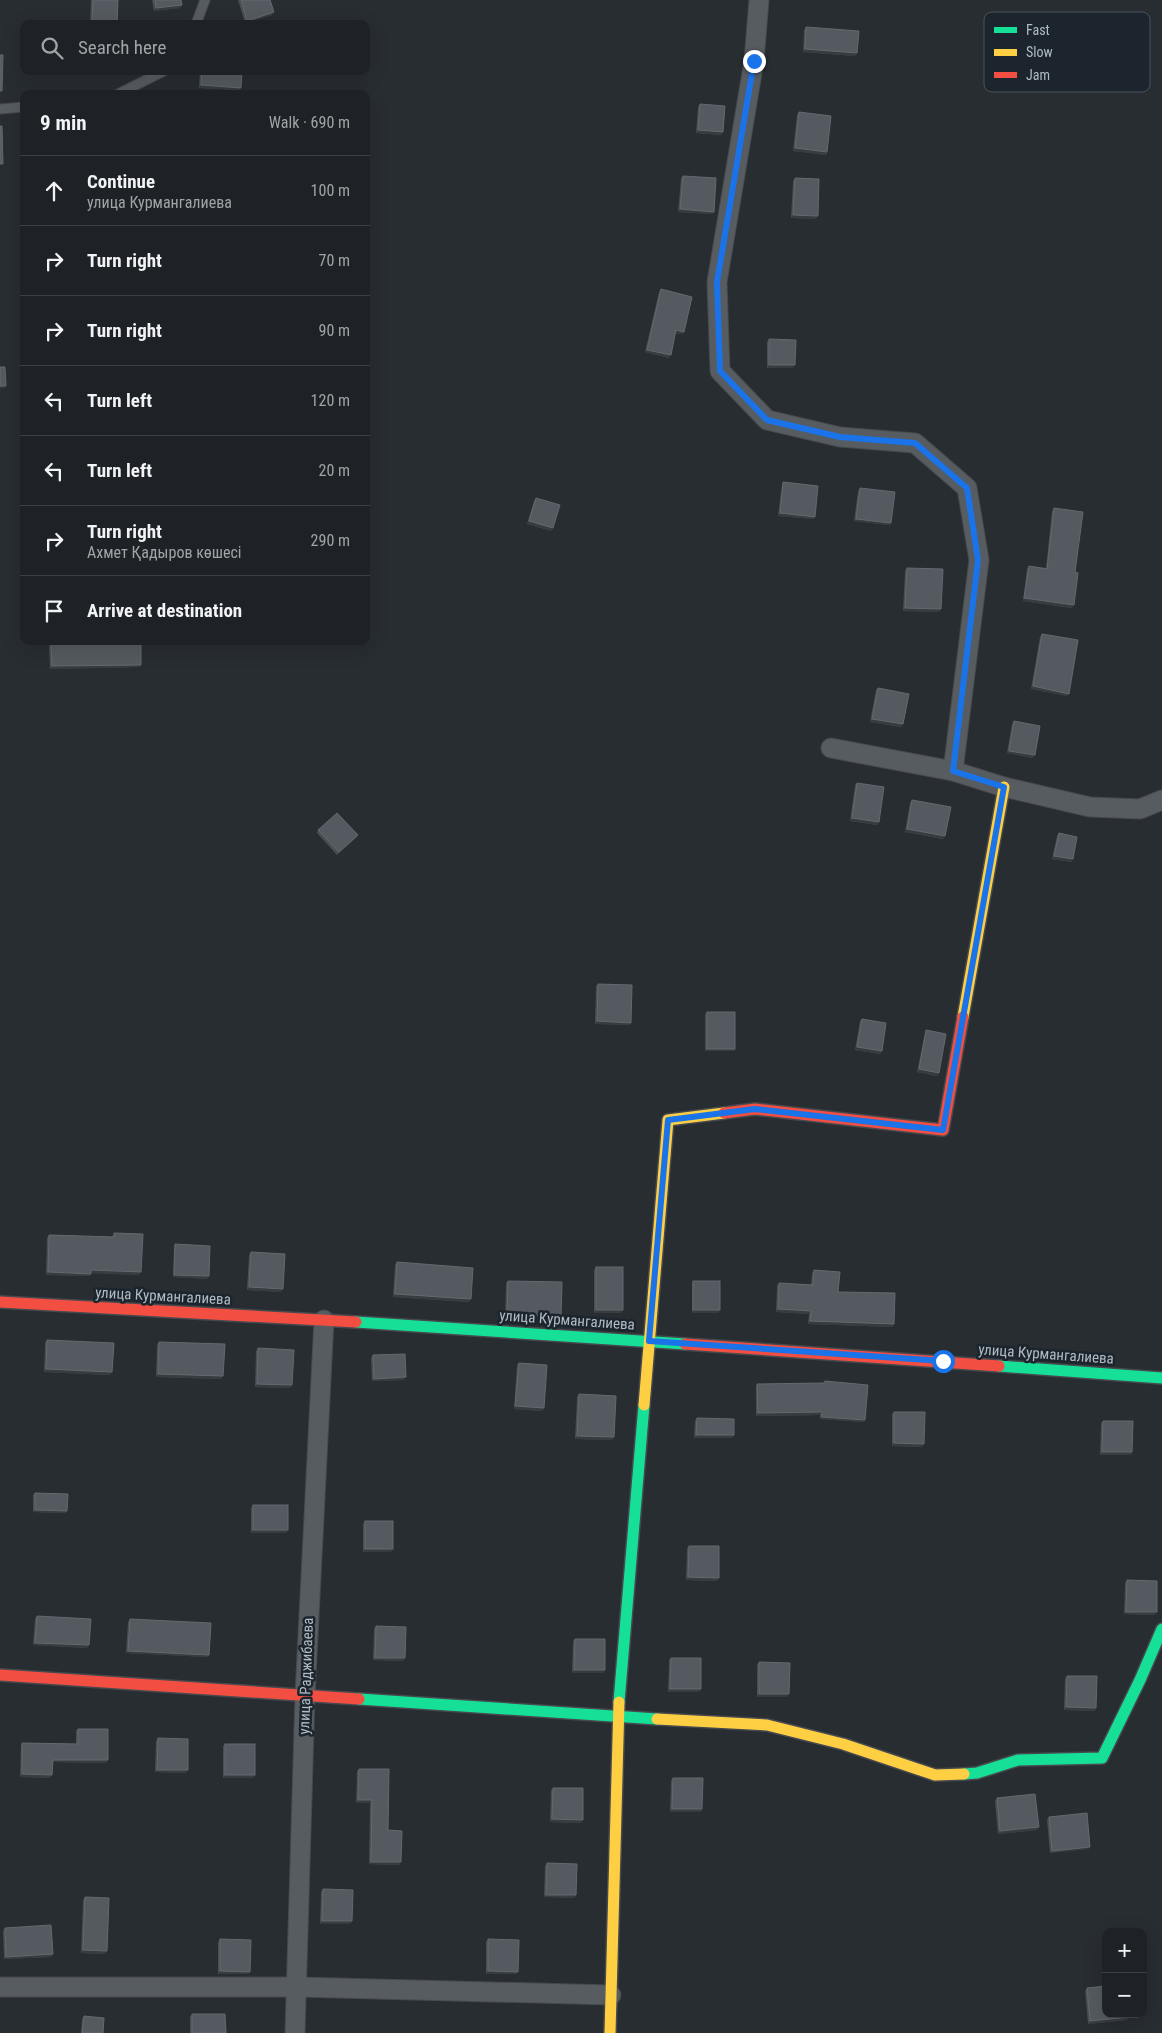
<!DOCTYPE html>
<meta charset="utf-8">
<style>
:root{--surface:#1e2226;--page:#2b2f32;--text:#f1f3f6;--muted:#a1a4a7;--line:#3c3f43}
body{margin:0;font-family:"Roboto Condensed",sans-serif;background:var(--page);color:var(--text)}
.controls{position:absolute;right:15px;bottom:15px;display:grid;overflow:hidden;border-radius:10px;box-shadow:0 5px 20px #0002}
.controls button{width:45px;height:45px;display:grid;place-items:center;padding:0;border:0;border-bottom:1px solid var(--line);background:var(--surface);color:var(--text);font:25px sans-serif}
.stop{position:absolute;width:15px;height:15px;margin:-11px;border:4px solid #1a73e8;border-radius:50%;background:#fff}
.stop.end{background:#1a73e8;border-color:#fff;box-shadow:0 1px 5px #0008}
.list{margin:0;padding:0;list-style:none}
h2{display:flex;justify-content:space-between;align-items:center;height:65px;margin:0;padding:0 20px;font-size:21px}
h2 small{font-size:16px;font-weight:400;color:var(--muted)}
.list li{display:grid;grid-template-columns:32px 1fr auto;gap:15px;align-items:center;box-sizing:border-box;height:70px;padding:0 20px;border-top:1px solid var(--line)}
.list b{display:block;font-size:19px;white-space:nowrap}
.list p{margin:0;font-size:16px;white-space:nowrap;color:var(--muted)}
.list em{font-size:16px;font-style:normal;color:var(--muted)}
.icon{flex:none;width:28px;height:28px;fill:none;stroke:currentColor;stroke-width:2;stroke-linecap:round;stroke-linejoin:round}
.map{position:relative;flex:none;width:1162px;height:2033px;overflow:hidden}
.search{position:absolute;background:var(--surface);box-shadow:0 5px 20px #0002;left:20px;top:20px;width:350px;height:55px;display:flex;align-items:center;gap:12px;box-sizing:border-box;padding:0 18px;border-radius:10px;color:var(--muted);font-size:19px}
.panel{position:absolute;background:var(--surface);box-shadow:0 5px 20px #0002;left:20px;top:90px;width:350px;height:555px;border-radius:10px}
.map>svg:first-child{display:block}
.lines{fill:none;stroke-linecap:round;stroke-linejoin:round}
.lane-casing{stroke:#46494d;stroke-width:11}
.street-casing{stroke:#46494d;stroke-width:21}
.fast-casing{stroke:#46494d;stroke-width:14}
.slow-casing{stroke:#46494d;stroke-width:14}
.jam-casing{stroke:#46494d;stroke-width:14}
.lane{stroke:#575c61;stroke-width:9}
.street{stroke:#575c61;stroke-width:19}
.fast{stroke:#16e098;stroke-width:11}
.slow{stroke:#ffcf43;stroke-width:11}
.jam{stroke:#f24e42;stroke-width:11}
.wall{fill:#494e53}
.shaded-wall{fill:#373c40}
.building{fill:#545a5f;stroke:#63696f}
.route{stroke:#1a73e8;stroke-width:6}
.labels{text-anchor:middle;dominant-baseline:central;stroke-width:5;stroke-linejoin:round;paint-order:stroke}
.street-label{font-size:15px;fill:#b1bbc4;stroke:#1c252d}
.key{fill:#1c252d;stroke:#49525a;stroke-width:1}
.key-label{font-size:14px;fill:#b1bbc4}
</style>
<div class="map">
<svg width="1162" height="2033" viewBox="0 0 1162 2033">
<rect width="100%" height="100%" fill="#282d32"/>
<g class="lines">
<defs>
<g id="lane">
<path d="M196 24 205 0"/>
<path d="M118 94 164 71"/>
<path d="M0 109 24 107"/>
</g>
<g id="street">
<path d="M759 0 754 61 717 282 720 371 767 420 840 437 915 443 967 488 979 560 953 771"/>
<path d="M831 748 953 771 1004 787 1090 807 1140 809 1162 800"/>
<path d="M0 1987H298L611 1995"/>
<path d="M295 2033 305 1695 324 1320"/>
</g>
<g id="fast">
<path d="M356 1322 685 1344"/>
<path d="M999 1366 1162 1378"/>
<path d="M359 1699 657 1719"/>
<path d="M619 1702 644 1405"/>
<path d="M964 1774 977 1773 1018 1760 1102 1758 1140 1680 1162 1629"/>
</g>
<g id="slow">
<path d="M963 1017 1004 787"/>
<path d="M644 1405 668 1120 724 1113"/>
<path d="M657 1719 767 1725 843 1744 935 1775 964 1774"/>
<path d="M610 2033 619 1702"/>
</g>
<g id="jam">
<path d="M724 1113 755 1109 943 1130 963 1017"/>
<path d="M0 1302 356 1322"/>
<path d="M685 1344 999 1366"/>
<path d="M0 1675 359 1699"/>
</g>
</defs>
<use href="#lane" class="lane-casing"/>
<use href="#street" class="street-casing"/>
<use href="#fast" class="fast-casing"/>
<use href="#slow" class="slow-casing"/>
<use href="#jam" class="jam-casing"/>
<use href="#lane" class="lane"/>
<use href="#street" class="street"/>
<use href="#fast" class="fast"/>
<use href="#slow" class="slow"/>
<use href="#jam" class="jam"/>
</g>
<g class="wall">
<path d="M91 0H118L117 24H90Z"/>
<path d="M152 0H181L180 8 154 11Z"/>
<path d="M238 0H270L272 15 245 23Z"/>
<path d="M806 27 855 56 803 52 804 30Z"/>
<path d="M200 71H242L239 90 199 88Z"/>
<path d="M700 104 723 132 721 135 696 133 698 107Z"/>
<path d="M799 112 827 152 826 155 793 151 797 115Z"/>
<path d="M683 176 712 214 678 212 681 178Z"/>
<path d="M795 178 816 219 791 218 793 181Z"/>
<path d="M661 289 684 332 682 334 675 333 669 358 645 352 659 292Z"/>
<path d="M769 339 793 368H767V342Z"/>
<path d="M783 482 815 517 813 519 778 516 782 485Z"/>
<path d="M860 488 891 523 889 525 854 521 858 491Z"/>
<path d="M536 498 551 531 527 524 534 501Z"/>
<path d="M1054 508 1075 572 1072 608 1023 601 1027 569 1029 566 1046 568 1052 511Z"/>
<path d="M907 568 941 609 939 612 903 611 905 571Z"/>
<path d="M1042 634 1067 696 1031 689 1040 637Z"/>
<path d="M51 644 141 665 139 667 50 669 49 646Z"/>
<path d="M878 688 903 724 901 727 870 722 876 690Z"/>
<path d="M1014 721 1035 755 1033 758 1007 753 1012 724Z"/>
<path d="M857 783 879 822 877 825 850 821 855 785Z"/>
<path d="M912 800 943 839 905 832 910 803Z"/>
<path d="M318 830 356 838 337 855 317 833Z"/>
<path d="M1059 833 1073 859 1071 862 1052 859 1057 836Z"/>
<path d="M598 984 631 1023 629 1025 595 1024 596 986Z"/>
<path d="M707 1012 735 1049 733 1051H705V1014Z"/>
<path d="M862 1019 882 1051 880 1054 855 1050 860 1021Z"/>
<path d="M926 1030 939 1073 937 1076 917 1072 925 1033Z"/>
<path d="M114 1233 139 1275 91 1273 89 1276 46 1275 47 1238 49 1235 112 1237Z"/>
<path d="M175 1244 207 1279 173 1277 174 1247Z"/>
<path d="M251 1252 281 1292 247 1290 249 1255Z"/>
<path d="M397 1262 469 1302 393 1297 395 1265Z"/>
<path d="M596 1267 621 1313H594V1270Z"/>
<path d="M814 1270 838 1292 894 1324 892 1327 808 1324 809 1314 776 1312 777 1286 779 1283 811 1285 812 1273Z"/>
<path d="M508 1281 559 1320 505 1317 506 1283Z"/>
<path d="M693 1281 720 1310 718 1313H692V1284Z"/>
<path d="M47 1340 110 1375 44 1372 45 1343Z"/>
<path d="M159 1342 223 1376 221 1379 156 1377 157 1345Z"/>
<path d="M258 1348 292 1385 290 1388 255 1387 256 1351Z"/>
<path d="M373 1355 404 1380 372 1381 371 1358Z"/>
<path d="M519 1363 544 1408 542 1411 514 1409 517 1365Z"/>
<path d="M825 1381 863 1422 820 1419V1415L756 1416V1387L757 1384 824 1383Z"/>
<path d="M579 1394 614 1437 612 1440 575 1439 577 1397Z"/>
<path d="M894 1412 922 1447 892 1446V1414Z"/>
<path d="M697 1418 734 1435 732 1438H694L695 1421Z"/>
<path d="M1103 1421 1132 1452 1131 1455H1100L1101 1423Z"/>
<path d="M35 1493 67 1511 65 1513 33 1512V1495Z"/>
<path d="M253 1505 288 1530 286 1533H251V1508Z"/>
<path d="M365 1521 391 1552H363V1524Z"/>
<path d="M689 1546 717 1581 686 1580 687 1548Z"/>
<path d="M1127 1580 1155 1615 1124 1614 1125 1583Z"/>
<path d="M37 1616 87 1648 33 1645 35 1619Z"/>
<path d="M130 1619 209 1655 207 1657 126 1653 128 1622Z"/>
<path d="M376 1626 405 1658 403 1661 373 1660 374 1629Z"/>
<path d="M575 1639 605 1670 603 1673H572L573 1641Z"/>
<path d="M671 1658 701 1689 699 1692H668L669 1660Z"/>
<path d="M759 1662 787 1697H757V1665Z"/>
<path d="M1067 1676 1095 1711 1064 1710 1065 1679Z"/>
<path d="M78 1729 106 1763 53 1762 50 1778 20 1777 21 1746 22 1743 76 1744V1731Z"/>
<path d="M158 1738 186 1773 155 1772 156 1741Z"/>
<path d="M225 1744 255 1775 253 1778H223V1746Z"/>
<path d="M359 1769 388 1830 401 1862 399 1865 369 1864 370 1803H356L357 1771Z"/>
<path d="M673 1778 702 1809 701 1812H670L671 1780Z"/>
<path d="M553 1788 581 1823 550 1822 551 1790Z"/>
<path d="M997 1798 1039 1827 1037 1830 998 1834 995 1801Z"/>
<path d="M1049 1817 1090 1847 1088 1849 1050 1853 1047 1820Z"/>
<path d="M547 1863 575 1898 544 1897 545 1866Z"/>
<path d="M323 1889 352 1921 350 1924H320L321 1892Z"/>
<path d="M85 1897 105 1954 81 1953 83 1900Z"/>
<path d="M5 1928 53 1954 51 1957 4 1959 3 1931Z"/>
<path d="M220 1939 248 1974H218V1942Z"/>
<path d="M488 1939 516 1974H486V1942Z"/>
<path d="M1087 1988 1127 2020 1088 2024 1085 1991Z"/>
<path d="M192 2014 226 2033H190V2017Z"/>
<path d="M84 2016 103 2033H81L82 2019Z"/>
</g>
<g class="shaded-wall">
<path d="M182 5 180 8 154 11 156 8Z"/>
<path d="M274 12 272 15 245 23 247 21Z"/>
<path d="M805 49 857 53 855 56 803 52Z"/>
<path d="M201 85 241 88 239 90 199 88Z"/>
<path d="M698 130 723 132 721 135 696 133Z"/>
<path d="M795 148 827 152 826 155 793 151Z"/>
<path d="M680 209 714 212 712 214 678 212Z"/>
<path d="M793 215 818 216 816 219 791 218Z"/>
<path d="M676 330 684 332 682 334 674 333Z"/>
<path d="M647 350 671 355 669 358 645 352Z"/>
<path d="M769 365H795L793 368H767Z"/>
<path d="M0 386H6L4 388H0Z"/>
<path d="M780 513 815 517 813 519 778 516Z"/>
<path d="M856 519 891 523 889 525 854 521Z"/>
<path d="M529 521 553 528 551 531 527 524Z"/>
<path d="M1024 598 1074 605 1072 608 1023 601Z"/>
<path d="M905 608 941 609 939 612 903 611Z"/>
<path d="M141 665 139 667 50 669 52 666Z"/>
<path d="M1033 686 1069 694 1067 696 1031 689Z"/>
<path d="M872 719 903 724 901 727 870 722Z"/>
<path d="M1009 751 1035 755 1033 758 1007 753Z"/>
<path d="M852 818 879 822 877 825 850 821Z"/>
<path d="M907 829 945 836 943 839 905 832Z"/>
<path d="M358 835 356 838 337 855 339 852Z"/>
<path d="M1054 856 1073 859 1071 862 1052 859Z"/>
<path d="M597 1021 631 1023 629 1025 595 1024Z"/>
<path d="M857 1047 882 1051 880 1054 855 1050Z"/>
<path d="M707 1049H735L733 1051H705Z"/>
<path d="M919 1069 939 1073 937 1076 917 1072Z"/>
<path d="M91 1270 141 1272 139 1275 89 1273Z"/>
<path d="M48 1272 91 1274 89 1276 46 1275Z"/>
<path d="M174 1275 209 1276 207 1279 173 1277Z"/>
<path d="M249 1287 283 1289 281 1292 247 1290Z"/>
<path d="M395 1294 471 1299 469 1302 393 1297Z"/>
<path d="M778 1309 811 1311 809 1314 776 1312Z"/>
<path d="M596 1310H623L621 1313H594Z"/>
<path d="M693 1310H720L718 1313H692Z"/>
<path d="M507 1314 561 1317 559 1320 505 1317Z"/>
<path d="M810 1321 894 1324 892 1327 808 1324Z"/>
<path d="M46 1369 112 1372 110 1375 44 1372Z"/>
<path d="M158 1374 223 1376 221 1379 156 1377Z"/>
<path d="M406 1377 404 1380 372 1381 374 1379Z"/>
<path d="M257 1384 292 1385 290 1388 255 1387Z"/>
<path d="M515 1406 544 1408 542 1411 514 1409Z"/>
<path d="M822 1412 820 1415 756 1416 758 1413Z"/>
<path d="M822 1417 865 1420 863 1422 820 1419Z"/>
<path d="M696 1435H734L732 1438H694Z"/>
<path d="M577 1436 614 1437 612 1440 575 1439Z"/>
<path d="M894 1443 924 1444 922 1447 892 1446Z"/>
<path d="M1102 1452H1132L1131 1455H1100Z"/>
<path d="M35 1510 67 1511 65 1513 33 1512Z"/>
<path d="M253 1530H288L286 1533H251Z"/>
<path d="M365 1549H393L391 1552H363Z"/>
<path d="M688 1577 719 1578 717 1581 686 1580Z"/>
<path d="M1126 1612H1157L1155 1615 1124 1614Z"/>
<path d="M35 1643 89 1645 87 1648 33 1645Z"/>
<path d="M128 1651 209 1655 207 1657 126 1653Z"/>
<path d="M375 1658H405L403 1661 373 1660Z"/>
<path d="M574 1670H605L603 1673H572Z"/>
<path d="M670 1689H701L699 1692H668Z"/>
<path d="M759 1694H789L787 1697H757Z"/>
<path d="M1066 1707 1096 1708 1095 1711 1064 1710Z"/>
<path d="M53 1760H108L106 1763 51 1762Z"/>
<path d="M157 1770H188L186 1773 155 1772Z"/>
<path d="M22 1774 52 1775 50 1778 20 1777Z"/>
<path d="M225 1775H255L253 1778H223Z"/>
<path d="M358 1800H372L370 1803H356Z"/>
<path d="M672 1809H702L701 1812H670Z"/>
<path d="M552 1819 583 1820 581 1823 550 1822Z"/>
<path d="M1039 1827 1037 1830 998 1834 1000 1831Z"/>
<path d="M1090 1847 1088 1849 1050 1853 1052 1851Z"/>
<path d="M371 1862H401L399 1865 369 1864Z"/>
<path d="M546 1895H576L575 1898 544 1897Z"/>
<path d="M322 1921H352L350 1924H320Z"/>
<path d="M83 1950 107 1951 105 1954 81 1953Z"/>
<path d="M53 1954 51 1957 4 1959 6 1957Z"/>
<path d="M220 1971 250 1972 248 1974H218Z"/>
<path d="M488 1971 518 1972 516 1974H486Z"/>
<path d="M1129 2017 1127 2020 1088 2024 1090 2021Z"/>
</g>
<g class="building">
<path d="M93 0H118L117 24H92Z"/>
<path d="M155 0H181L182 5 156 8Z"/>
<path d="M241 0H270L274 12 247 21Z"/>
<path d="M806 27 859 31 857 53 805 49Z"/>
<path d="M0 55H3L2 91H0Z"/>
<path d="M202 71H242L241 88 201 85Z"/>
<path d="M700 104 725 106 723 132 698 130Z"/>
<path d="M799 112 831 116 827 152 795 148Z"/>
<path d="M0 126H2L3 164H0Z"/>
<path d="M683 176 716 178 714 212 680 209Z"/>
<path d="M795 178 819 179 818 216 793 215Z"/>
<path d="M661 289 692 297 684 332 676 330 671 355 647 350Z"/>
<path d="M769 339 796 340 795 365H769Z"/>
<path d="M0 367H5L6 386H0Z"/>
<path d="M783 482 818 486 815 517 780 513Z"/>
<path d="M860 488 895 492 891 523 856 519Z"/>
<path d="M536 498 560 505 553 528 529 521Z"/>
<path d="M1054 508 1083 512 1075 572 1078 573 1074 605 1024 598 1029 566 1047 569Z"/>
<path d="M907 568 943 569 941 609 905 608Z"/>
<path d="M1042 634 1078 640 1069 694 1033 686Z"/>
<path d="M141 642V665L52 666 51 644Z"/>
<path d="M878 688 909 694 903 724 872 719Z"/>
<path d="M1014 721 1040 726 1035 755 1009 751Z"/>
<path d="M857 783 884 787 879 822 852 818Z"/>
<path d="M912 800 951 807 945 836 907 829Z"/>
<path d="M337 813 358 835 339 852 318 830Z"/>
<path d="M1059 833 1077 837 1073 859 1054 856Z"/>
<path d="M598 984 632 985 631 1023 597 1021Z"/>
<rect x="707" y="1012" width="28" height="37"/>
<path d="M862 1019 886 1023 882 1051 857 1047Z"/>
<path d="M926 1030 946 1034 939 1073 919 1069Z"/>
<path d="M114 1233 143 1234 141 1272 91 1270V1274L48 1272 49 1235 114 1237Z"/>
<path d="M175 1244 210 1246 209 1276 174 1275Z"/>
<path d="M251 1252 285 1254 283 1289 249 1287Z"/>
<path d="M397 1262 473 1268 471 1299 395 1294Z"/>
<rect x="596" y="1267" width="27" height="43"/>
<path d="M814 1270 840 1272 838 1292 895 1293 894 1324 810 1321 811 1311 778 1309 779 1283 813 1285Z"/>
<path d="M508 1281 562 1282 561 1317 507 1314Z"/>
<rect x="693" y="1281" width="27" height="29"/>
<path d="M47 1340 114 1343 112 1372 46 1369Z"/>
<path d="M159 1342 225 1344 223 1376 158 1374Z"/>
<path d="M258 1348 294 1350 292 1385 257 1384Z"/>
<path d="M405 1354 406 1377 374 1379 373 1355Z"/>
<path d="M519 1363 547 1365 544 1408 515 1406Z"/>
<path d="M825 1381 868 1385 865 1420 822 1417V1412L758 1413 757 1384 824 1383Z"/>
<path d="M579 1394 616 1396 614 1437 577 1436Z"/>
<path d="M894 1412H925L924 1444 894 1443Z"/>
<path d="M697 1418 734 1419V1435H696Z"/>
<path d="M1103 1421H1133L1132 1452H1102Z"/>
<path d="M35 1493 68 1494 67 1511 35 1510Z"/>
<rect x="253" y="1505" width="35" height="25"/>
<rect x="365" y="1521" width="28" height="28"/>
<path d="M689 1546H719V1578L688 1577Z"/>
<path d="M1127 1580 1157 1581V1612H1126Z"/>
<path d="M37 1616 91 1619 89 1645 35 1643Z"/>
<path d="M130 1619 211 1623 209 1655 128 1651Z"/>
<path d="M376 1626 406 1627 405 1658H375Z"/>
<path d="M575 1639H605V1670H574Z"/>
<path d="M671 1658H701V1689H670Z"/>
<path d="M759 1662 790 1663 789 1694H759Z"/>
<path d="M1067 1676H1097L1096 1708 1066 1707Z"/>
<path d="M78 1729H108V1760H53L52 1775 22 1774V1743L78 1744Z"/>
<path d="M158 1738 188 1739V1770H157Z"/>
<rect x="225" y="1744" width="30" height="31"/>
<path d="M359 1769H389L388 1830 402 1831 401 1862H371L372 1800H358Z"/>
<path d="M673 1778H703L702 1809H672Z"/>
<path d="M553 1788H583V1820L552 1819Z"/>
<path d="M1035 1794 1039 1827 1000 1831 997 1798Z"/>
<path d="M1087 1813 1090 1847 1052 1851 1049 1817Z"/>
<path d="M547 1863 577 1864 576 1895H546Z"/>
<path d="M323 1889 353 1890 352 1921H322Z"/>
<path d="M85 1897 109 1898 107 1951 83 1950Z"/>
<path d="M51 1925 53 1954 6 1957 5 1928Z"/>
<path d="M220 1939 251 1940 250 1972 220 1971Z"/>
<path d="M488 1939 519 1940 518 1972 488 1971Z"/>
<path d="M1106 1986V2014H1128L1129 2017 1090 2021 1087 1988Z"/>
<path d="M192 2014H225L226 2033H192Z"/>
<path d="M84 2016 104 2018 103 2033H82Z"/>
</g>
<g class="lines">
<path class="route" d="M754 61 717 282 720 371 767 420 840 437 915 443 967 488 978 560 953 771 1004 787 943 1130 755 1109 668 1120 649 1341 943 1361"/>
</g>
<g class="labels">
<g class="street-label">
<text transform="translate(163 1296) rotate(3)">улица Курмангалиева</text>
<text transform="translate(567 1320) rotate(4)">улица Курмангалиева</text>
<text transform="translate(1046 1354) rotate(4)">улица Курмангалиева</text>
<text transform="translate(306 1676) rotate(-88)">улица Раджибаева</text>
</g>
</g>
<rect x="984" y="12" width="166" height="80" rx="8" class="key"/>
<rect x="994" y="27" width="23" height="6" fill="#16e098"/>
<rect x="994" y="49" width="23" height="7" fill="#ffcf43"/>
<rect x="994" y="72" width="23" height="6" fill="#f24e42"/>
<g class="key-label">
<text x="1026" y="35">Fast</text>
<text x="1026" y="57">Slow</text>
<text x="1026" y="80">Jam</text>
</g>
</svg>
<div class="controls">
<button>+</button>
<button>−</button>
</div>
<div class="stop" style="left:943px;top:1361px"></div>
<div class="stop end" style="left:754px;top:61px"></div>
<div class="search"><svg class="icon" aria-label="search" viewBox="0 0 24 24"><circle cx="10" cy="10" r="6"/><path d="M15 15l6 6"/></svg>Search here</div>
<section class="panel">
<h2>9 min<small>Walk · 690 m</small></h2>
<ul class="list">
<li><svg class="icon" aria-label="ahead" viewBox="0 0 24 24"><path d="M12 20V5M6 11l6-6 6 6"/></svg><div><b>Continue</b><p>улица Курмангалиева</p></div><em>100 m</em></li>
<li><svg class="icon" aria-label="right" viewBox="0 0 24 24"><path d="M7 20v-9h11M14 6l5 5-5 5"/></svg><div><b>Turn right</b></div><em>70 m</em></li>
<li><svg class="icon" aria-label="right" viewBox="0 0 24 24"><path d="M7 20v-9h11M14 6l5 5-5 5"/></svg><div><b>Turn right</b></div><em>90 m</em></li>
<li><svg class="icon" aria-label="left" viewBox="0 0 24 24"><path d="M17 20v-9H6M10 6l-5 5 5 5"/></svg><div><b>Turn left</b></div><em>120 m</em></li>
<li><svg class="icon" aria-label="left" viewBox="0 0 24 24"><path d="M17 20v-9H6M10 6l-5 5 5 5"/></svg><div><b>Turn left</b></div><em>20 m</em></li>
<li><svg class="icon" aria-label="right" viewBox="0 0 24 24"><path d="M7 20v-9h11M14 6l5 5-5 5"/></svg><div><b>Turn right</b><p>Ахмет Қадыров көшесі</p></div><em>290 m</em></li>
<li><svg class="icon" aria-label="arrive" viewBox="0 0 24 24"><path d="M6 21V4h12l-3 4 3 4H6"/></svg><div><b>Arrive at destination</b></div></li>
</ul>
</section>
</div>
